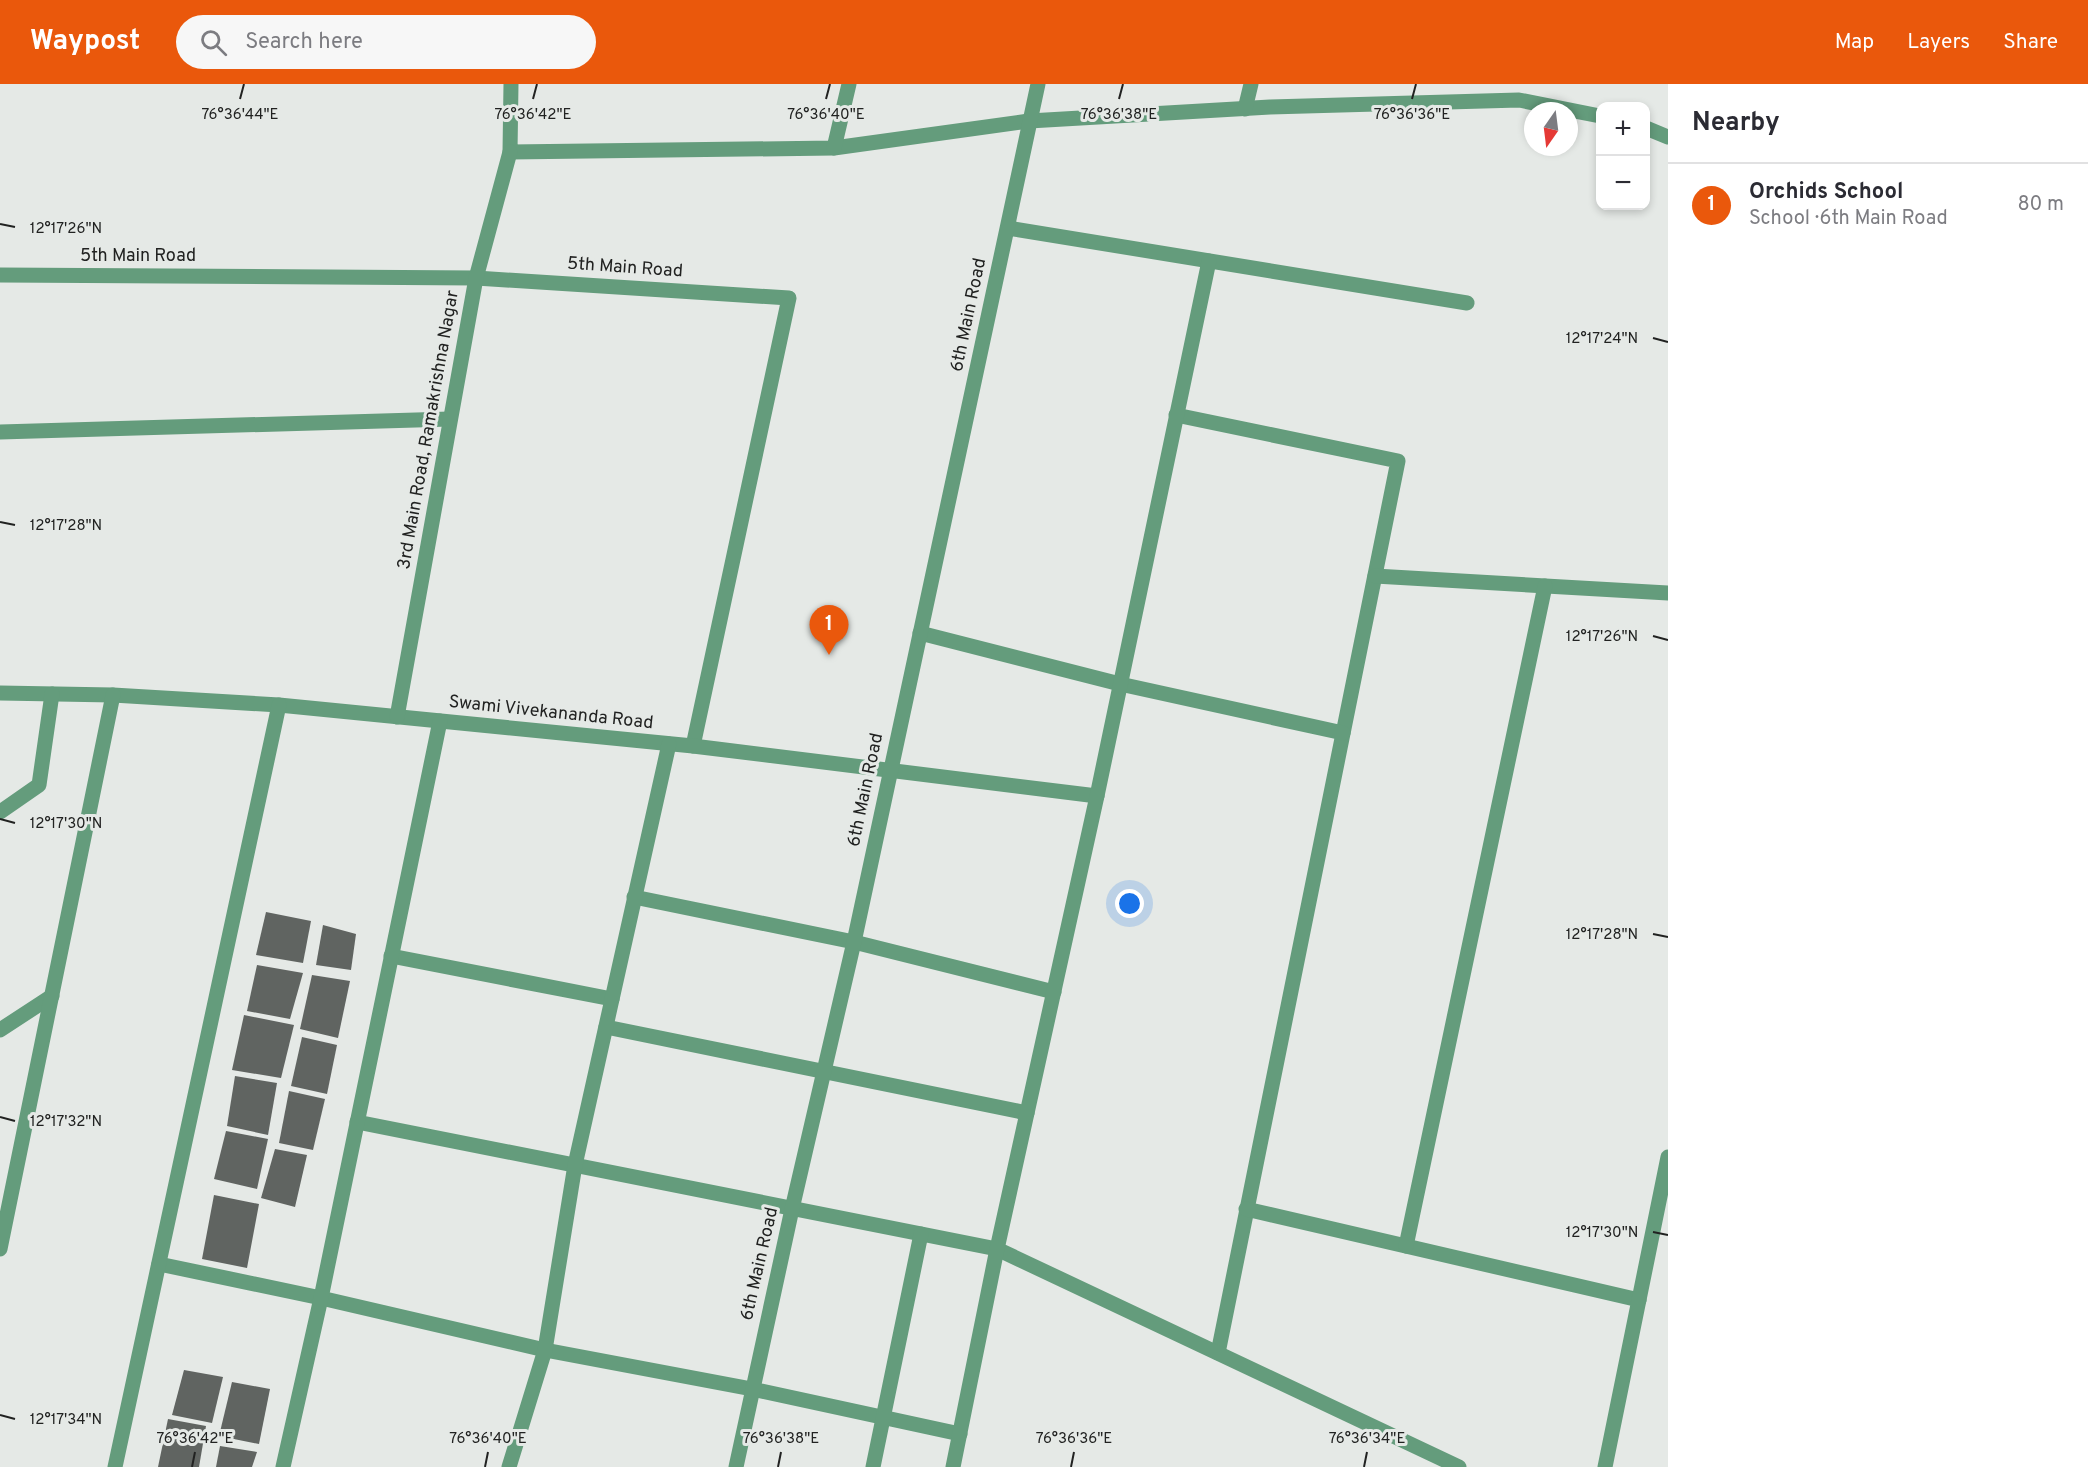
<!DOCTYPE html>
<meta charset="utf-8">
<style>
:root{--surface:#fff;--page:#f7f7f7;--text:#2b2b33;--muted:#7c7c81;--line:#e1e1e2;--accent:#ea580c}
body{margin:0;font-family:Overpass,sans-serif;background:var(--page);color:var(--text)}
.controls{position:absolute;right:18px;top:18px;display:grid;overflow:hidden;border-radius:12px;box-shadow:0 3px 9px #0003}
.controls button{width:54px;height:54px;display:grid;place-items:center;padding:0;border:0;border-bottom:2px solid var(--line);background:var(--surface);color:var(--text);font:30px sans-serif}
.compass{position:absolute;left:1524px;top:18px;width:54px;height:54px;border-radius:50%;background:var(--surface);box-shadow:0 3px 9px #0003;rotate:194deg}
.you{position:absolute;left:1130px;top:820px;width:21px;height:21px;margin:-15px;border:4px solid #fff;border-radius:50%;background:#1a73e8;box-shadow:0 0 0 9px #1a73e833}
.badge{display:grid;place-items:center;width:39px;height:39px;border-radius:50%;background:var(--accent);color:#fff;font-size:20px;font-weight:700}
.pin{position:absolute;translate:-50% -50px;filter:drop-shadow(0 2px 3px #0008)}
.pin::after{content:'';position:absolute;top:32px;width:21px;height:18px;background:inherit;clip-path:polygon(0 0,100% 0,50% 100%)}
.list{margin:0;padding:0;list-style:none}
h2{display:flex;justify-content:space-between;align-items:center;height:78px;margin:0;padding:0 24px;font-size:26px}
h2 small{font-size:20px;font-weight:400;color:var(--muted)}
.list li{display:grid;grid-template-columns:39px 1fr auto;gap:18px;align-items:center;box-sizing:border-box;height:84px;padding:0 24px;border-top:2px solid var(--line)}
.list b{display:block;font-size:22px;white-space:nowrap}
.list p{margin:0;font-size:20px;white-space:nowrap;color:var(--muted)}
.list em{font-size:20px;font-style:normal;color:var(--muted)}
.icon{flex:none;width:33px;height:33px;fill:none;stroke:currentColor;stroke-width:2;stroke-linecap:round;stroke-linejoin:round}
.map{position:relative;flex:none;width:1668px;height:1383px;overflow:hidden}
header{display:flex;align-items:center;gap:36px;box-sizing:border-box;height:84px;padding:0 30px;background:var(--accent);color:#fff}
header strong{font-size:28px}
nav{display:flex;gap:33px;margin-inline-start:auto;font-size:21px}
.search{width:420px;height:54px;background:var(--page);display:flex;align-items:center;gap:15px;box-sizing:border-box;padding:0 21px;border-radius:33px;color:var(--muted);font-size:22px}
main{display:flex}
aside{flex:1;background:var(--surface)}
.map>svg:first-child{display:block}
.building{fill:#606461}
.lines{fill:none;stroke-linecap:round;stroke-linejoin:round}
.minor{stroke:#649c7c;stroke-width:15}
.ticks{fill:none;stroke:#212221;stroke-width:2}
.labels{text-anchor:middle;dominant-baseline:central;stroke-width:6;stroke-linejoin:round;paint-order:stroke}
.street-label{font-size:18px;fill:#212221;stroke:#e5e9e6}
.ticks-label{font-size:15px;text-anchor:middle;fill:#212221;stroke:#e5e9e6;stroke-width:6;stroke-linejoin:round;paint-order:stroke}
</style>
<header>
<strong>Waypost</strong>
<div class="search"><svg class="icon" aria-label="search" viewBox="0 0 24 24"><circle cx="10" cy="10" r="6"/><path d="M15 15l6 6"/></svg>Search here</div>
<nav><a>Map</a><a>Layers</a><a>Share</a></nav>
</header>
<main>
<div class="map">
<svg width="1668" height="1383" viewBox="0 0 1668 1383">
<rect width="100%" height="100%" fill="#e5e9e6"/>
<g class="building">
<path d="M266 828 311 837 303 879 256 871Z"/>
<path d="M323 841 356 850 351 886 316 881Z"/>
<path d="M257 881 303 889 290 935 247 927Z"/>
<path d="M312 891 350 897 338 954 300 945Z"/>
<path d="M244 931 294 941 281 994 232 986Z"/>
<path d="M302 953 337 961 327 1010 291 1002Z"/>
<path d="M235 992 277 999 268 1051 227 1042Z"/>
<path d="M289 1007 325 1015 313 1066 279 1059Z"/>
<path d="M226 1047 268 1055 257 1105 214 1095Z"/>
<path d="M275 1065 307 1071 295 1123 261 1114Z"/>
<path d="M214 1111 259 1120 247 1184 202 1175Z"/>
<path d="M184 1286 223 1293 212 1339 172 1331Z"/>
<path d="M232 1298 270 1305 259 1360 219 1352Z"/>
<path d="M168 1335 206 1342 199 1383H158Z"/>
<path d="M220 1362 257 1368 252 1383H216Z"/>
</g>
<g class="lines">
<g class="minor">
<path d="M511 0 510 68 834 64 1029 37 1270 23 1519 16 1600 32"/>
<path d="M1245 25 1251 0"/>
<path d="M1646 44 1668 53"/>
<path d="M834 64 849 0"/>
<path d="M1008 144 1467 219"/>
<path d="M0 191 476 194 789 214 693 662"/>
<path d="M1176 331 1398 377 1218 1269"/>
<path d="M0 348 450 335"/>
<path d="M1375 492 1668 509"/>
<path d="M920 549 1120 600 1343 649"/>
<path d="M0 609 113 611 279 621 693 662 1097 712"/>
<path d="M397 633 476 194 510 68"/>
<path d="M0 728 39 701 52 610"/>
<path d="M634 813 854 858 1054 908"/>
<path d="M391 872 612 915"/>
<path d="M606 943 1027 1029"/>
<path d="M0 946 52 912"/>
<path d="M357 1038 997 1165 1459 1383"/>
<path d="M1246 1125 1639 1216"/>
<path d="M1406 1162 1545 502"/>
<path d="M0 1165 113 611"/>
<path d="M159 1180 321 1214 545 1266 752 1305 960 1350"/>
<path d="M115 1383 279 621"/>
<path d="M283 1383 321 1214 440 637"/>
<path d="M509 1383 545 1266 575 1081 669 660"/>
<path d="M736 1383 792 1125 854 858 1038 0"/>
<path d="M873 1383 921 1150"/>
<path d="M953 1383 997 1165 1097 712 1209 177"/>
<path d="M1605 1383 1668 1073"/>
</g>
</g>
<path class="ticks" d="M240 15 244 0M533 15 537 0M826 15 830 0M1119 15 1123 0M1412 15 1416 0M0 140 15 143M1653 254 1668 258M0 438 15 441M1653 552 1668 556M0 735 15 739M1653 850 1668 853M0 1033 15 1037M1653 1148 1668 1151M0 1331 15 1335M192 1383 195 1368M485 1383 488 1368M778 1383 781 1368M1071 1383 1074 1368M1364 1383 1367 1368"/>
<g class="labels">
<g class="street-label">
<text x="138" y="172">5th Main Road</text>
<text transform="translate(625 184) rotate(4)">5th Main Road</text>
<text transform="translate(969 231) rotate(-78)">6th Main Road</text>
<text transform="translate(429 346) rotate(-80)">3rd Main Road, Ramakrishna Nagar</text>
<text transform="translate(551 629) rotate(6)">Swami Vivekananda Road</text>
<text transform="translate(866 706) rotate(-78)">6th Main Road</text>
<text transform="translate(760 1180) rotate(-77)">6th Main Road</text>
</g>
</g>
<g class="ticks-label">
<text x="240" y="35">76°36'44"E</text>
<text x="533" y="35">76°36'42"E</text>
<text x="826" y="35">76°36'40"E</text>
<text x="1119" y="35">76°36'38"E</text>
<text x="1412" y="35">76°36'36"E</text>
<text x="66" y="149">12°17'26"N</text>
<text x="1602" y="259">12°17'24"N</text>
<text x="66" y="446">12°17'28"N</text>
<text x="1602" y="557">12°17'26"N</text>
<text x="66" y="744">12°17'30"N</text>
<text x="1602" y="855">12°17'28"N</text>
<text x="66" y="1042">12°17'32"N</text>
<text x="1602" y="1153">12°17'30"N</text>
<text x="66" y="1340">12°17'34"N</text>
<text x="195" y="1359">76°36'42"E</text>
<text x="488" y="1359">76°36'40"E</text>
<text x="781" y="1359">76°36'38"E</text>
<text x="1074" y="1359">76°36'36"E</text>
<text x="1367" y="1359">76°36'34"E</text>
</g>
</svg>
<div class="controls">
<button>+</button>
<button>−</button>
</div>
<svg class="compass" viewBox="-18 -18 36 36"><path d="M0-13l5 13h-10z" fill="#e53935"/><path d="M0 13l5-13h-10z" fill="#7c7c81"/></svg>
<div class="you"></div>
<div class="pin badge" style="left:829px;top:571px">1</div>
</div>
<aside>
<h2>Nearby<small></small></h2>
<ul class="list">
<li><span class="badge">1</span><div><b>Orchids School</b><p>School · 6th Main Road</p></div><em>80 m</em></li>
</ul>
</aside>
</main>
